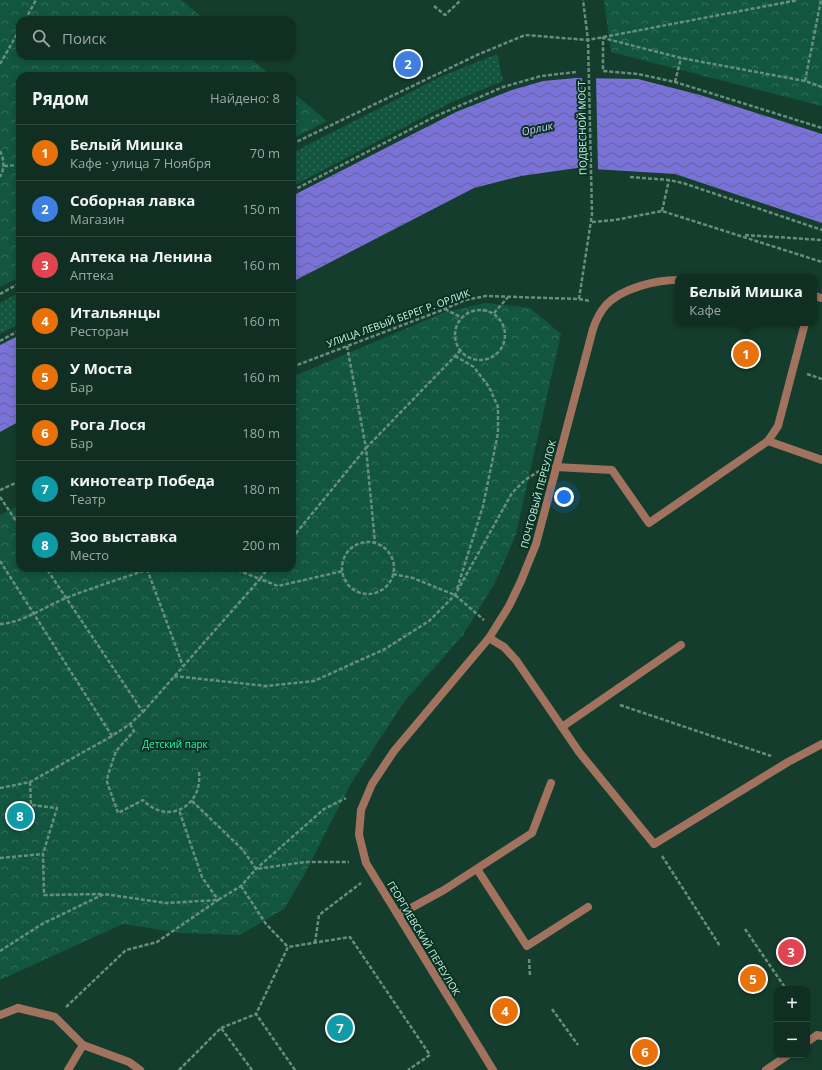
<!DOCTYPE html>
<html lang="ru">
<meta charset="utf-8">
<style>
:root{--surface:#102e22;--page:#1e3a2f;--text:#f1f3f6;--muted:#9ca8a5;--line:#304a40;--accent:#f890cd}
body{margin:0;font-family:"Open Sans",sans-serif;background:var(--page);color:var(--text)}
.controls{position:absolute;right:12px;bottom:12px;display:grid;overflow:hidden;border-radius:8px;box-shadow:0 2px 6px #0003}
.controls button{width:36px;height:36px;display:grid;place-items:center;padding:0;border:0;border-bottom:1px solid var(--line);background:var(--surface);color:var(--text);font:20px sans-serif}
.you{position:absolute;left:564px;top:497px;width:14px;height:14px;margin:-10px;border:3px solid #fff;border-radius:50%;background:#1a73e8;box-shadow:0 0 0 6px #1a73e833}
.badge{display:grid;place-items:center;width:26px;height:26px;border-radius:50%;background:var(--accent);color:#fff;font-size:13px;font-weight:700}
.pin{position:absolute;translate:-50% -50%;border:2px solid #fff;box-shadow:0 1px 4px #0006}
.popup{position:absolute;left:675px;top:274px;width:142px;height:52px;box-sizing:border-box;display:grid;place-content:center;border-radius:8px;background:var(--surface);filter:drop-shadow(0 1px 3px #0005);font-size:13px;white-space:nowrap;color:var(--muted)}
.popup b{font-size:15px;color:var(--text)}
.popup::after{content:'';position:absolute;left:50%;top:100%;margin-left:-8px;border:8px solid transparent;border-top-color:var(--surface)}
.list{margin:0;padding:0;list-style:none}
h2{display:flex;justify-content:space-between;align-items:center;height:52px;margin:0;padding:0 16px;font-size:17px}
h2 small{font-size:13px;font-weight:400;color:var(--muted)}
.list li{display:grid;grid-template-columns:26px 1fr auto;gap:12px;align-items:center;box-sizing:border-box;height:56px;padding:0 16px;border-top:1px solid var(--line)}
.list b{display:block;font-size:15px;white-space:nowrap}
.list p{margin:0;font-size:13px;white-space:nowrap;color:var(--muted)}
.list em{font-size:13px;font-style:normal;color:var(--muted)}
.icon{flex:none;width:22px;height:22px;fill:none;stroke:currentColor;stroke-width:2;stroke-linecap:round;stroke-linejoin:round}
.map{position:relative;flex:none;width:822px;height:1070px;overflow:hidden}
.search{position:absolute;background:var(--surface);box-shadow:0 2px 6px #0003;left:16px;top:16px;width:280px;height:44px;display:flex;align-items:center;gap:10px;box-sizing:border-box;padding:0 14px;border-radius:12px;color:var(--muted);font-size:15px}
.panel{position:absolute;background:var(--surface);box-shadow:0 2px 6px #0003;left:16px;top:72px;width:280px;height:500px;border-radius:12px}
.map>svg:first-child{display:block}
.grass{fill:url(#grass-dots)}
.park{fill:url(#park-crowns)}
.water{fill:url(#water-waves)}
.pier{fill:#153d2d}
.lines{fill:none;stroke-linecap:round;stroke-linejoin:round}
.path{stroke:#688e7e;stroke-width:2.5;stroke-dasharray:4 2;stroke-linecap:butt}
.service{stroke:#a1735e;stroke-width:8}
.minor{stroke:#a1735e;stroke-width:8}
.labels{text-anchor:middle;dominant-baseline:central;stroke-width:4;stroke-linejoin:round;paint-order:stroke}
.street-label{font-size:10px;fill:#cef2e1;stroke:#083223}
.park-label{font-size:10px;fill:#25f7b6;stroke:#083223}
.water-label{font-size:11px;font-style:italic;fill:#cacafd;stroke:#083223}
</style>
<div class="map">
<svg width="822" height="1070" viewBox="0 0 822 1070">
<defs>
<pattern id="grass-dots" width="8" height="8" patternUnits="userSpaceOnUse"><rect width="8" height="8" fill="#13563f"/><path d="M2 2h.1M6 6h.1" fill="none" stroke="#346f5a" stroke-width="1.8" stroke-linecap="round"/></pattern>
<pattern id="park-crowns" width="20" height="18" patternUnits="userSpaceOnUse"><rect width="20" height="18" fill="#13563f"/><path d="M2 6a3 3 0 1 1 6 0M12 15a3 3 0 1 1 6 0" fill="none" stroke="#346f5a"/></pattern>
<pattern id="water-waves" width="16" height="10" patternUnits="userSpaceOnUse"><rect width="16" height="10" fill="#7a72d6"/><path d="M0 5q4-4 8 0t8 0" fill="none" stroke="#62629c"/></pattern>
</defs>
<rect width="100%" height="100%" fill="#153d2d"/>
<g class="grass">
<path d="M497 54 503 81 452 102 293 186 292 183V153L442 76Z"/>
<path d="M20 292V323L0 334V303Z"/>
</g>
<g class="park">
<path d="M0 0H181L205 20H20V56H248L272 76H20V277L0 287Z"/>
<path d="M604 0H822V106L611 52Z"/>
<path d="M292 92 327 121 292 139Z"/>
<path d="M486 303 530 308 561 334 516 534 495 583 463 635 404 702 350 785 302 879 284 909 240 935 181 933 123 924 0 980V515L20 505V568H292V377L445 312Z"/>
</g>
<g class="water">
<path d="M576 78 638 79 700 95 822 134V223L675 174 577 168 521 176 474 188 292 282V196L456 112 512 90 543 81Z"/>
<path d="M20 335V421L0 432V345Z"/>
</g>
<path class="pier" d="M582 76 596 77 598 172 584 171Z"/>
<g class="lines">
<g class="path">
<path d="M434 6 445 15 461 0"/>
<path d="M25 20 36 0"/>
<path d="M0 64 20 29"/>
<path d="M805 81 821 0"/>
<path d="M675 82 681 58"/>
<path d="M822 87 805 81 681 58 603 38V71L638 74 675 82 822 128"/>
<path d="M292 144 477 55 525 35 588 40 798 0"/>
<path d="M0 151C4 159 5 168 0 177"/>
<path d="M4 166 20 165"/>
<path d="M630 177 669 180 683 183 822 230"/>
<path d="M292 191 436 116 503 87 541 76 576 72"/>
<path d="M662 211 669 180"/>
<path d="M592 222 615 220 662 211 822 262"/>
<path d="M745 235 822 240"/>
<path d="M0 294 20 283"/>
<path d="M579 299 592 214 588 40 583 0"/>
<path d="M445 309 462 318"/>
<circle cx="480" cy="335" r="25"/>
<path d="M494 313 509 296"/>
<path d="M0 341 20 330"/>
<path d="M347 346 366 448"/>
<path d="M455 356 474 367 489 387 498 407V433L483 506 457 589"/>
<path d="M292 367 445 309 465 300 486 296 579 299 590 301"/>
<path d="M807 374 822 379"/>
<path d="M366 448 461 350"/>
<path d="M0 490 20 481"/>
<path d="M0 497 20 527"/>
<path d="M292 538 366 448 375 543"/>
<circle cx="368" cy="568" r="26"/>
<path d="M0 561 112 736 130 724 143 712 46 568"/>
<path d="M232 568 260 579 268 568"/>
<path d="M147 569 183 666"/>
<path d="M393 574 413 578 455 595 484 620"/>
<path d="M0 624C22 623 46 606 66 598 94 587 123 578 152 568"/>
<path d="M174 676 266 686 314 681 385 649 429 621 455 595 512 493 525 480 539 471"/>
<path d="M620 705 771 756"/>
<path d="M143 712 260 579 278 586 343 571"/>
<path d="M130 724 134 731 116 751 108 775 107 782 118 813 143 800C168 826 203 806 199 772"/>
<path d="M30 782 31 805 57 808 43 854 44 895 101 894"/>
<path d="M0 788 30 782 112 736"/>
<path d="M192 801 243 850 256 869 305 862H349"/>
<path d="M662 856 720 946"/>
<path d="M0 858 43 854"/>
<path d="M241 886 266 924 288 947"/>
<path d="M745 929 786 989"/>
<path d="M315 943 319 915 361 883"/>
<path d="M0 951 42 924 104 894 166 903 218 900 241 886 256 869 324 809 346 798"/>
<path d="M529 959 530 976"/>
<path d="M66 1007 126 950 157 942 218 900 202 877 179 810"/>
<path d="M552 1009 578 1045"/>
<path d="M221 1028 256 1014"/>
<path d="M179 1070 221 1028 252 1070"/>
<path d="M295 1070 256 1014 288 947 350 937 430 1055 408 1070"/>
</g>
<g class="service">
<path d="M768 441 822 460"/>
<path d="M556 467 612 470 649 523 768 441 778 426 805 323"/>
<path d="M489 638 504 647 516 660 562 727 681 645"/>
<path d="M562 727 579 752 654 844 788 762 822 744"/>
<path d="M477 869 527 946 588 907"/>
<path d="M398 915 444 890 532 833 551 783"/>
<path d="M18 1008 55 1017 83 1045 129 1062 140 1070"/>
<path d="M807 1042 817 1035 822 1036"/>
<path d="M68 1070 83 1045"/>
<path d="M766 1070 788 1055"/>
</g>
<g class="minor">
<path d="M814 296 822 298"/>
<path d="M0 1015 18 1008"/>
<path d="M493 1070 366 863 359 835 361 810 372 784 394 751 489 638 509 606 521 581 536 544 593 329C596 320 600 312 606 305 622 288 656 280 678 280"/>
</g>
</g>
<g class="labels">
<g class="street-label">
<text transform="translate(582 128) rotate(-91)">ПОДВЕСНОЙ МОСТ</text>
<text transform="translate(398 318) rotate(-20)">УЛИЦА ЛЕВЫЙ БЕРЕГ Р. ОРЛИК</text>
<text transform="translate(538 494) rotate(-75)">ПОЧТОВЫЙ ПЕРЕУЛОК</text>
<text transform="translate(424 938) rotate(59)">ГЕОРГИЕВСКИЙ ПЕРЕУЛОК</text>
</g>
<g class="park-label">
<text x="175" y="744">Детский парк</text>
</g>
<g class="water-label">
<text transform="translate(537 128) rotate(-12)">Орлик</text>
</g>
</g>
</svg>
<div class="controls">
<button>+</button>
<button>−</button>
</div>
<div class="you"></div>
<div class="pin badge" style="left:746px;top:354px;background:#e8710a">1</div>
<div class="popup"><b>Белый Мишка</b>Кафе</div>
<div class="pin badge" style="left:408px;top:64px;background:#3f7fe0">2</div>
<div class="pin badge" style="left:791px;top:952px;background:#e0444e">3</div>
<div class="pin badge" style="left:505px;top:1011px;background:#e8710a">4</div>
<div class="pin badge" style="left:753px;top:979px;background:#e8710a">5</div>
<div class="pin badge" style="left:645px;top:1052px;background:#e8710a">6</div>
<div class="pin badge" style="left:340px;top:1028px;background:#0f9aa8">7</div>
<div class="pin badge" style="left:20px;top:816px;background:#0f9aa8">8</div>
<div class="search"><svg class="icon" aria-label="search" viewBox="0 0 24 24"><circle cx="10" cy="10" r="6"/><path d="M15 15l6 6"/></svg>Поиск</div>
<section class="panel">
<h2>Рядом<small>Найдено: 8</small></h2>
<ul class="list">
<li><span class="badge" style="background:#e8710a">1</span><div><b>Белый Мишка</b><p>Кафе · улица 7 Ноября</p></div><em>70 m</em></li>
<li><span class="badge" style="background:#3f7fe0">2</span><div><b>Соборная лавка</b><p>Магазин</p></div><em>150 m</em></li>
<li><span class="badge" style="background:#e0444e">3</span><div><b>Аптека на Ленина</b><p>Аптека</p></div><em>160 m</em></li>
<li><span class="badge" style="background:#e8710a">4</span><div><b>Итальянцы</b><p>Ресторан</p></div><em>160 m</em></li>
<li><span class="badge" style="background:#e8710a">5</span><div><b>У Моста</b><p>Бар</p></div><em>160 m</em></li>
<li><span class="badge" style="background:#e8710a">6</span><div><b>Рога Лося</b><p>Бар</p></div><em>180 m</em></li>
<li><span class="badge" style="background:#0f9aa8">7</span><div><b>кинотеатр Победа</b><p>Театр</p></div><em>180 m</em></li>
<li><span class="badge" style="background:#0f9aa8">8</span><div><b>Зоо выставка</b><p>Место</p></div><em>200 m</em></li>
</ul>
</section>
</div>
